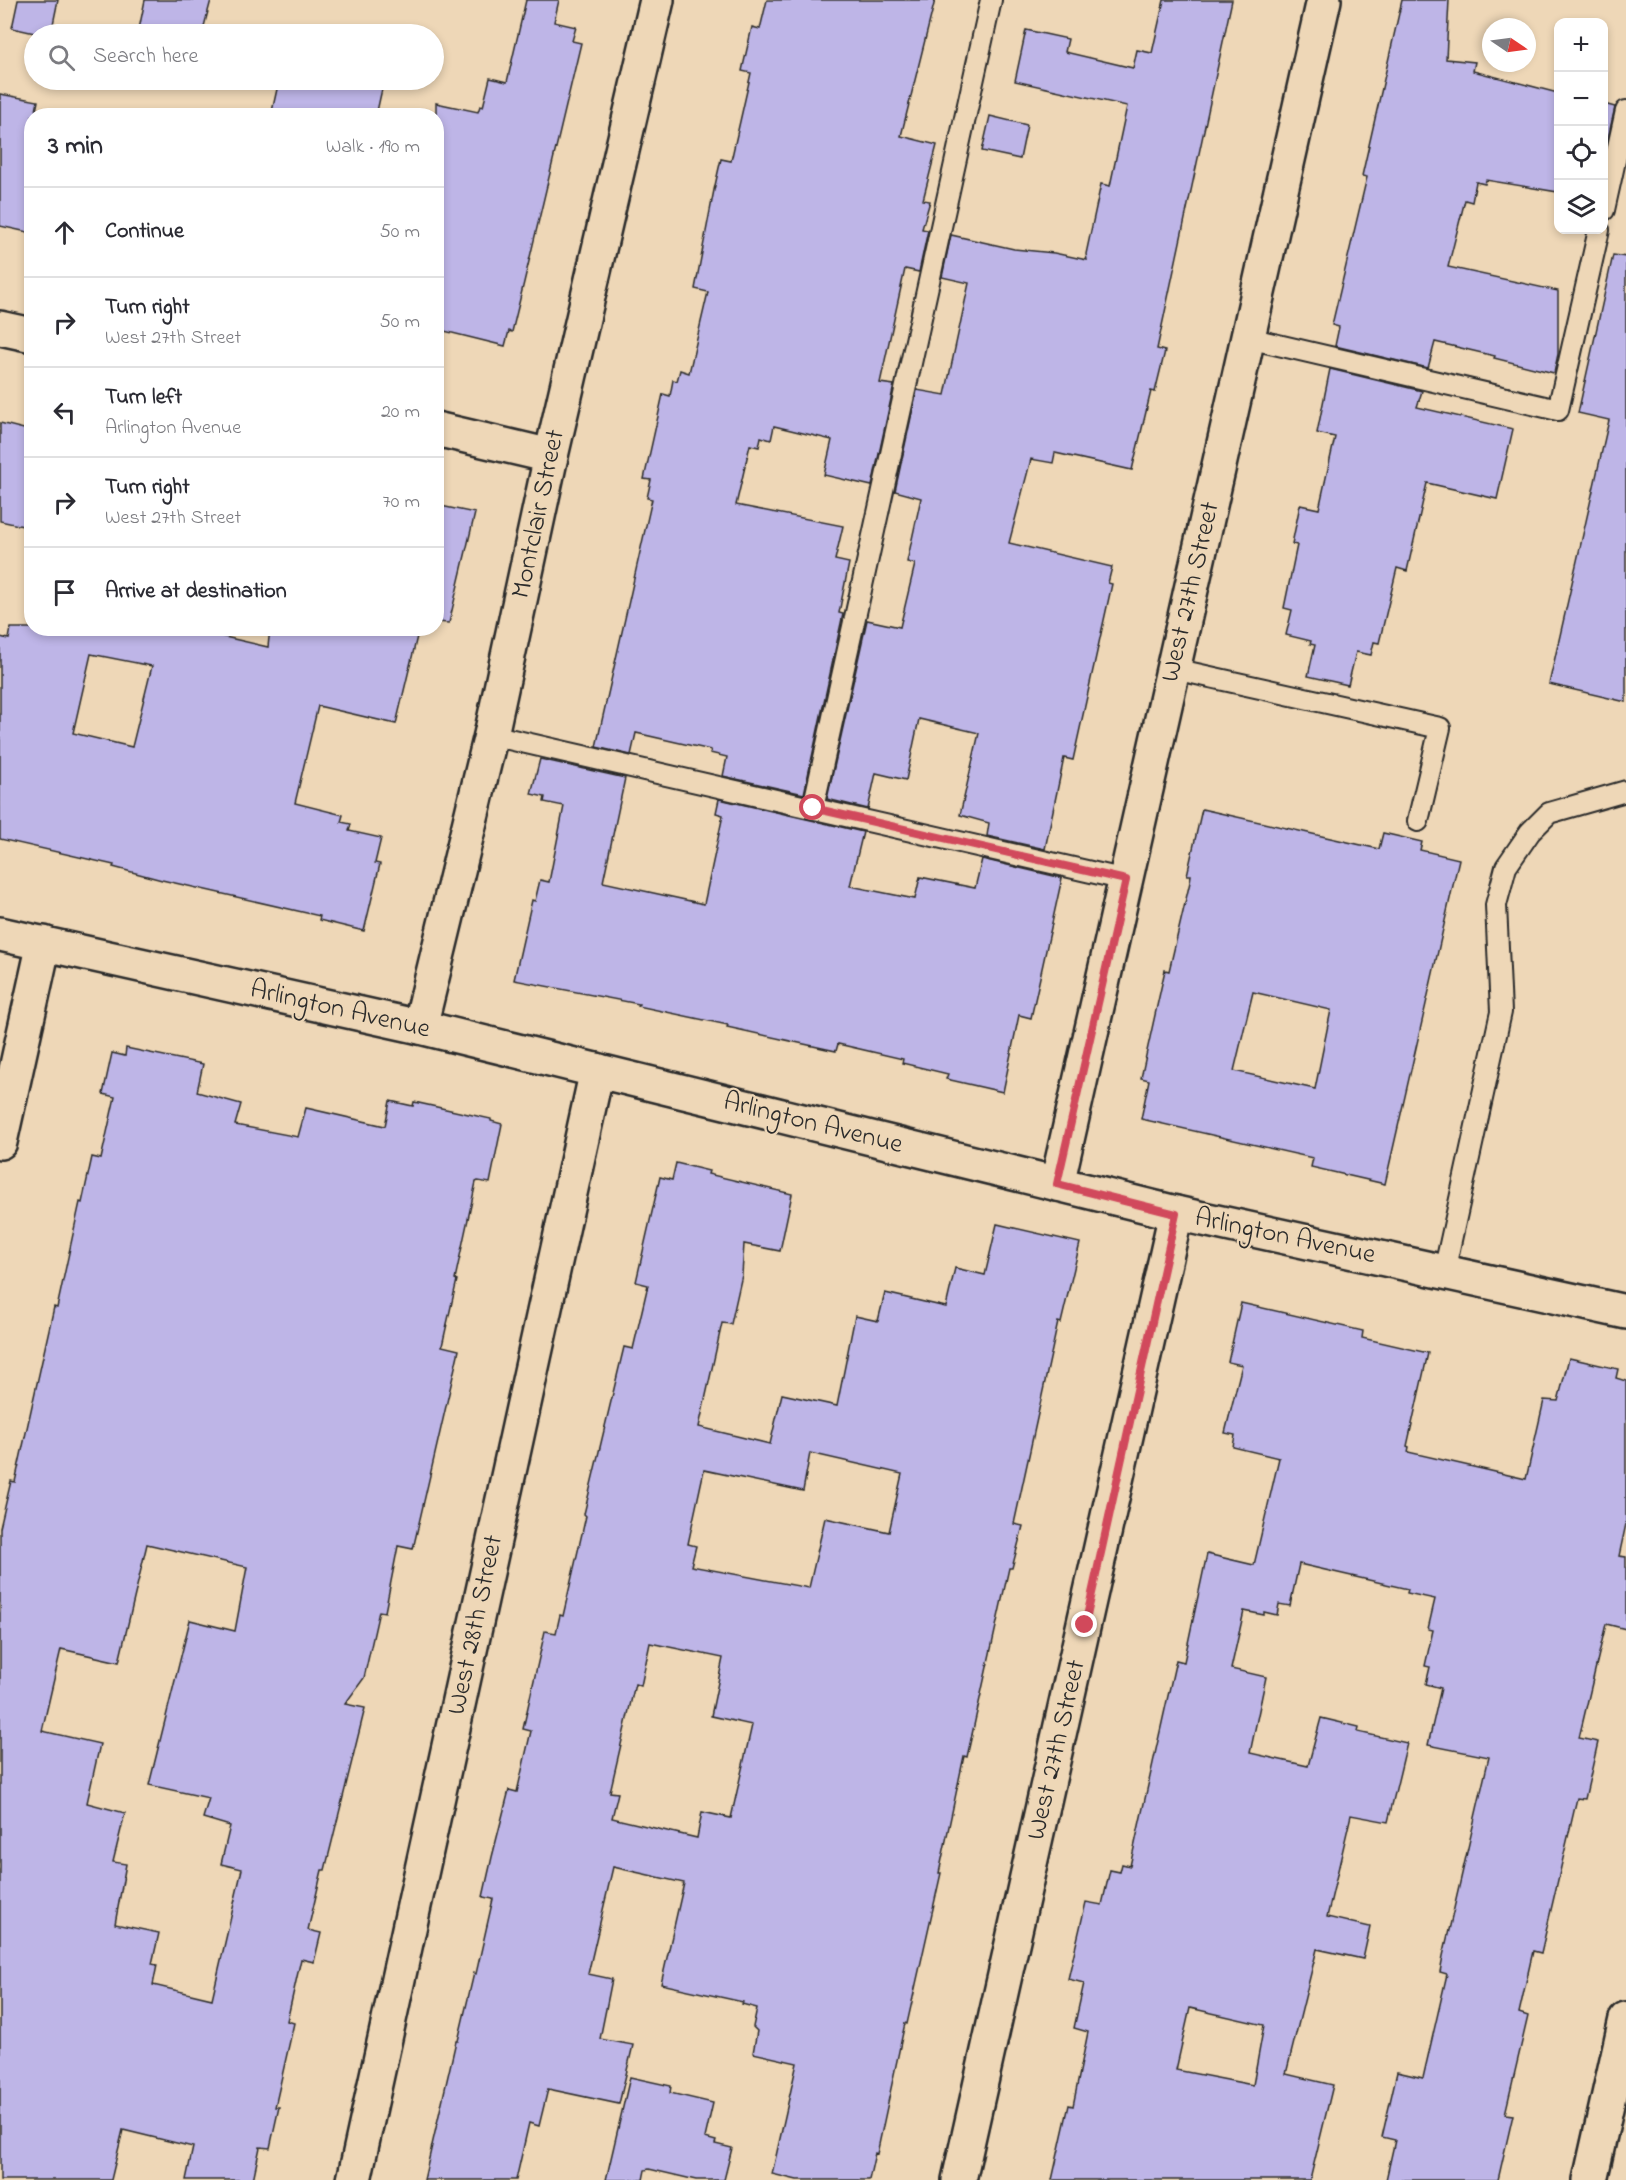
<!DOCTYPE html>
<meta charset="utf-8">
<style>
:root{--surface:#fff;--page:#f2f2f3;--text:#2b2b33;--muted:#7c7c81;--line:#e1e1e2}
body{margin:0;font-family:"Indie Flower",sans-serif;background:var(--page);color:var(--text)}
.controls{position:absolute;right:18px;top:18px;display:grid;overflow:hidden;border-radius:12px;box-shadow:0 3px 9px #0003}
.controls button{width:54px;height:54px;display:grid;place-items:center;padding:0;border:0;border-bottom:2px solid var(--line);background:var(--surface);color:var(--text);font:30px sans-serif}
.compass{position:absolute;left:1482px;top:18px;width:54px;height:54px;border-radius:50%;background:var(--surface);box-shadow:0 3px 9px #0003;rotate:103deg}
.stop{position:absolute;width:18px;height:18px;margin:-14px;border:4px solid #d1495b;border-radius:50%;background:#fff}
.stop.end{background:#d1495b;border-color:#fff;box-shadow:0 2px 6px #0008}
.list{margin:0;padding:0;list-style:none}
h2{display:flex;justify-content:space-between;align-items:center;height:78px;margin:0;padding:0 24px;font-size:26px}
h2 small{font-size:20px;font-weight:400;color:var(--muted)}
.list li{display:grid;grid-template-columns:39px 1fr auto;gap:18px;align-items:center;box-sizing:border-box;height:90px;padding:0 24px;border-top:2px solid var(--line)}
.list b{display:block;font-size:22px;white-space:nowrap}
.list p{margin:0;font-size:20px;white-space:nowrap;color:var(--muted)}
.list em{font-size:20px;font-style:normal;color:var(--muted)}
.icon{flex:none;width:33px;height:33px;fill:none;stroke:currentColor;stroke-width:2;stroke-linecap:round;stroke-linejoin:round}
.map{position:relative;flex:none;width:1626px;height:2180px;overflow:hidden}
.search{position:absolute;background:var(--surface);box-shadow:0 3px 9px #0003;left:24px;top:24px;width:420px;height:66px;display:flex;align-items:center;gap:15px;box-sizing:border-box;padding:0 21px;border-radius:33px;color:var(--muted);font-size:22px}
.panel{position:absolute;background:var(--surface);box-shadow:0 3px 9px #0003;left:24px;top:108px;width:420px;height:528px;border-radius:24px}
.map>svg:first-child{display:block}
.building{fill:#beb5e7;stroke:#2b2b2b;stroke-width:1.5;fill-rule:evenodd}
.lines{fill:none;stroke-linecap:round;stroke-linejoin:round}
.lane-casing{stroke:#2b2b2b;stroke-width:24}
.street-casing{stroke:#2b2b2b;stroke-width:38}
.secondary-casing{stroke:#2b2b2b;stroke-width:38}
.lane{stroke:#eed7b7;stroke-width:20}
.street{stroke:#eed7b7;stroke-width:33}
.secondary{stroke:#eed7b7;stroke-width:33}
.route{stroke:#d1495b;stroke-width:8}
.labels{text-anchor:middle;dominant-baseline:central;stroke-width:4.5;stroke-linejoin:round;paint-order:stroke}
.street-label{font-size:27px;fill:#2b2b2b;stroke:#eed7b7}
</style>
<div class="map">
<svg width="1626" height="2180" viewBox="0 0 1626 2180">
<rect width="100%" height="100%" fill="#eed7b7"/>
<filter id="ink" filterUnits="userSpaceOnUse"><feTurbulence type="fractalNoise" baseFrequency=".0167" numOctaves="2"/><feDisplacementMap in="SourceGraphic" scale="12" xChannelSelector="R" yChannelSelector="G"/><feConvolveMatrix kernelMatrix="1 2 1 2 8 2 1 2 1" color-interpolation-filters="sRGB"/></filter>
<g filter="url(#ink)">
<g class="building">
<path d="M18 0H58L51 34H39L12 28Z"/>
<path d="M145 0H211L202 34H138Z"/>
<path d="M526 0H559L554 22 576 27 572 41 581 43 520 299 512 332 509 331 505 346 436 329V103L478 112 480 106 483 107 490 78 507 82Z"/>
<path d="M767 0H935L901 136 937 145 923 200 930 201 922 229 928 230 919 272 905 269 880 383 894 385 872 486 824 475 832 440 774 426 771 440 761 437 759 447 750 445 736 505 843 526 835 560 849 563 839 613 843 614 804 794 723 776 727 757 710 753 711 750 636 733 631 755 596 747 652 499 647 498 651 480 644 479 663 394 670 396 673 380 677 381 680 370 689 373 708 292 695 289 714 190 721 159 731 161 751 73 742 71 752 27 760 29Z"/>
<path d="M1164 0H1232L1157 349 1165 351 1155 392 1151 391 1132 470 1055 453 1053 463 1031 459 1009 543 1112 567 1108 583 1112 584 1073 760 1064 758 1045 849 987 836 989 823 960 815 979 733 919 719 906 780 876 773 868 809 827 799 867 620 900 627 915 564 907 562 921 498 895 491 917 390 945 395 969 283 942 277 951 235 1014 249 1054 253 1087 260 1086 254 1101 184 1110 186 1127 106 1015 81 1026 30 1068 39 1065 52 1133 68 1137 50 1152 53Z"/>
<path d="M1402 0H1449L1446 59 1475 62 1473 71 1558 93V192L1486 180 1485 184 1476 182 1472 202 1465 200 1448 267 1558 291V354L1554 373 1494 358 1495 356 1435 342 1428 368 1335 346 1339 327 1332 325 1367 177 1362 176Z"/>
<path d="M291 27 322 34H325H290Z"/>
<path d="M139 80H174L172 86Z"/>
<path d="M279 80H384L376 116H271Z"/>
<path d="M0 94 38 101 35 116H32V233L0 226Z"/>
<path d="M1604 104 1615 107 1604 157Z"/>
<path d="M990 116 1027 125 1020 159 982 151Z"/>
<path d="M1613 255 1626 257V702L1549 684 1609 420 1578 413Z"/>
<path d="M1330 369 1422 391 1417 407 1513 429 1497 499 1427 483 1407 571 1397 568 1379 643 1374 642 1371 655 1356 652 1348 685 1308 676 1315 645 1310 644 1311 641 1286 635 1292 610 1284 608 1297 545 1292 544 1300 505 1319 509 1335 437 1317 433Z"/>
<path d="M0 423 32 431V528L0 521Z"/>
<path d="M436 505 475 513 449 623 436 622Z"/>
<path d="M11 628H172L189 632 190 629 268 647 270 628H419L396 724 318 706 295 803 343 815 341 822 351 824 349 831 381 838 375 863 380 864 364 931 319 920 320 916 162 880 113 867 114 865 0 839V637L9 639ZM91 654 152 666 132 747 73 733Z"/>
<path d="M540 759 625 778 603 882 704 904 723 815 716 813 719 799 863 832 850 886 915 899 920 877 975 888 982 859 1062 878 1031 1018 1019 1015 1003 1092 946 1079 948 1074 902 1063 903 1059 838 1044 836 1051 727 1027 728 1025 638 1006 639 1004 514 980 532 900 535 901 540 880 549 882 564 806 544 802 545 797 531 794Z"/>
<path d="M1202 809 1379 849 1383 833 1422 842 1420 850 1459 859 1385 1184 1311 1167 1313 1158 1141 1119 1149 1080 1141 1078 1165 970 1169 971 1190 882 1191 875H1187ZM1253 992 1331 1010 1315 1089 1234 1071Z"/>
<path d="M126 1048 203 1064 197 1092 241 1104 235 1125 298 1137 306 1108 385 1126 390 1101 413 1106 414 1102 491 1119V1121L502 1124 490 1183 478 1181 476 1182 455 1279 457 1280 442 1346 459 1350 413 1549 398 1546 385 1612 379 1611 364 1678 345 1704 365 1708 325 1870H322L308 1930 321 1933 314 1962 301 1959 287 2021 294 2023 275 2107H279L270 2148 260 2147 253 2180H186L193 2147 123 2130 111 2180H0V1528L11 1481 15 1482 54 1307 57 1308 80 1202 82 1203 92 1157 101 1159 115 1097 103 1094 112 1053 125 1056ZM147 1544 247 1567 235 1631 190 1620 149 1785 209 1798 203 1818 230 1826 221 1864 242 1869 212 1999 153 1985 157 1965 152 1964 159 1933 115 1924 126 1864 113 1862 125 1813 87 1803 100 1744 42 1731 61 1649 119 1662Z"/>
<path d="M676 1163 709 1171 708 1174 792 1194 780 1251 744 1244 742 1275 731 1324 722 1323 699 1427 770 1444 782 1394 837 1406 855 1316 878 1321 885 1293 946 1307 955 1268 985 1275 997 1224 1080 1243 1061 1323 1058 1322 1014 1524 1023 1526 1012 1568H1009L967 1757 964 1756 939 1873H941L907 2024 905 2023 877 2154 875 2153 869 2180H797L772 2174 797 2063 753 2053 757 2031 753 2027 757 2008 742 2004 743 2002 661 1984 684 1883 613 1867 588 1974 612 1979 600 2039 633 2045 619 2104 548 2089 539 2126 529 2123 516 2180H424L456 2041H458L474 1973 476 1974 493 1899 483 1897 492 1857 509 1790 517 1792 531 1731 523 1729 545 1631 556 1633 560 1615 563 1616 586 1516 584 1514 624 1347 633 1349 648 1285 636 1282 660 1177 672 1180ZM810 1453 902 1474 889 1532 825 1518 809 1588 691 1566 696 1546 688 1544 704 1470 803 1491ZM650 1643 723 1658 711 1716 752 1725 731 1818 702 1812 697 1838 612 1818 618 1793 610 1792 635 1684 641 1686Z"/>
<path d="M1241 1303 1363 1331 1362 1338 1428 1353 1407 1446 1409 1447 1408 1452 1526 1479 1544 1400 1558 1401 1569 1358 1618 1369 1616 1378 1626 1381V1524L1619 1556 1626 1557V1629L1606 1624 1579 1738 1598 1742 1585 1799 1577 1798 1541 1953 1533 1951 1519 2013 1528 2016 1505 2114 1513 2115 1498 2180H1386L1395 2140 1382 2137 1397 2072 1423 2078 1447 1974 1440 1972 1443 1956 1489 1757 1428 1745 1441 1688 1426 1684 1430 1667 1425 1666 1433 1630 1428 1629 1435 1599 1407 1593 1408 1589 1299 1564 1290 1606 1279 1604 1277 1615 1264 1612V1615L1244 1611 1231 1669 1266 1677 1250 1753 1308 1766 1321 1718 1359 1727 1358 1732 1407 1743 1388 1822 1351 1815 1327 1917 1370 1927 1363 1959 1317 1949 1286 2074 1333 2085 1310 2180H1052L1069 2105 1073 2106 1088 2032 1074 2028 1084 1983 1068 1979 1086 1902 1102 1905 1110 1870 1120 1872 1122 1864 1130 1866 1176 1660 1184 1662 1207 1554 1254 1565 1279 1458 1233 1447 1235 1435 1225 1433 1242 1365 1228 1362ZM1190 2008 1264 2025 1253 2085 1176 2070Z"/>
<path d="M630 2077 671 2086 670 2093 713 2103 705 2138 716 2141 715 2144 732 2148 724 2180H696L649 2169 645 2170 643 2180H606Z"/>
</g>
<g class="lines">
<defs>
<g id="lane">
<path d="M1604 210 1626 111"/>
<path d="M1248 338 1558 410 1599 230"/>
<path d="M1174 669 1440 728 1418 821"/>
<path d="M491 735 1126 880"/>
<path d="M813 808 991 0"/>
<path d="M1444 1272 1501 1012 1496 905 1506 867 1530 832 1549 813 1626 791"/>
</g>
<g id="street">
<path d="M0 328 32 335"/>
<path d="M436 429 551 456"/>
<path d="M0 1142 44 943"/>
<path d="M1057 1184 1324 0"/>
<path d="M354 2180 597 1070"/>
<path d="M959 2180 1176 1213"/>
<path d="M1590 2180 1626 2019"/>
</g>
<g id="secondary">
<path d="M0 934 420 1027 1176 1213 1626 1312"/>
<path d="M420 1027 491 735 551 456 657 0"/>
</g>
</defs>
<use href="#lane" class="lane-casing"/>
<use href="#street" class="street-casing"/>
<use href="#secondary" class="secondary-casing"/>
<use href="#lane" class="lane"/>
<use href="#street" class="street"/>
<use href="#secondary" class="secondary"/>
</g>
</g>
<g class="lines" filter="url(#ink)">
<path class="route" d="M813 808 1126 880 1057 1184 1176 1214 1085 1625"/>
</g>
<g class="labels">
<g class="street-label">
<text transform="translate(539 514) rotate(-78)">Montclair Street</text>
<text transform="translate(1191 592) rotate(-77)">West 27th Street</text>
<text transform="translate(340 1010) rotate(13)">Arlington Avenue</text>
<text transform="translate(813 1124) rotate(14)">Arlington Avenue</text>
<text transform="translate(1285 1237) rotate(12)">Arlington Avenue</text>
<text transform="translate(476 1625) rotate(-78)">West 28th Street</text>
<text transform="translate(1057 1750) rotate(-77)">West 27th Street</text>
</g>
</g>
</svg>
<div class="controls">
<button>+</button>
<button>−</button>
<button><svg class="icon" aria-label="locate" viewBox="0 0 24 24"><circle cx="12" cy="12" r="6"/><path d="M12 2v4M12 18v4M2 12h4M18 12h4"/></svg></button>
<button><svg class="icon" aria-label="layers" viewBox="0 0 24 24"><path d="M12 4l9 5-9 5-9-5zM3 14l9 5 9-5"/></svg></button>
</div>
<svg class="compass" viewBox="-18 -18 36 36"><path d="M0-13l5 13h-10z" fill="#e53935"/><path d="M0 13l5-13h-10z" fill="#7c7c81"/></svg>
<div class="stop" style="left:813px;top:808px"></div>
<div class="stop end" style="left:1085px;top:1625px"></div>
<div class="search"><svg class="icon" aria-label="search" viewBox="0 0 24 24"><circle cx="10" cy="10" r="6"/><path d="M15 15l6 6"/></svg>Search here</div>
<section class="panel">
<h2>3 min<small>Walk · 190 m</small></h2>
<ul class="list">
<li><svg class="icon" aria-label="ahead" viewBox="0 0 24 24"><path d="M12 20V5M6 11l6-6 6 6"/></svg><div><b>Continue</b></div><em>50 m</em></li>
<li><svg class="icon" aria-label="right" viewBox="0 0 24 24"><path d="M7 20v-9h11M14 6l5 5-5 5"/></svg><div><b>Turn right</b><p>West 27th Street</p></div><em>50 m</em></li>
<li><svg class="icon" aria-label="left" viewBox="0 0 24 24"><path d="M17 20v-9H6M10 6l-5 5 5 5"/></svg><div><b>Turn left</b><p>Arlington Avenue</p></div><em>20 m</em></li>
<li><svg class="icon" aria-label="right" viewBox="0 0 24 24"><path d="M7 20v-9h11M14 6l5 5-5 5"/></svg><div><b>Turn right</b><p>West 27th Street</p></div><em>70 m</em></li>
<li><svg class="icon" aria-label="arrive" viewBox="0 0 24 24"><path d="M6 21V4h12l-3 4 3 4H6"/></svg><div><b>Arrive at destination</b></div></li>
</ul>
</section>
</div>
